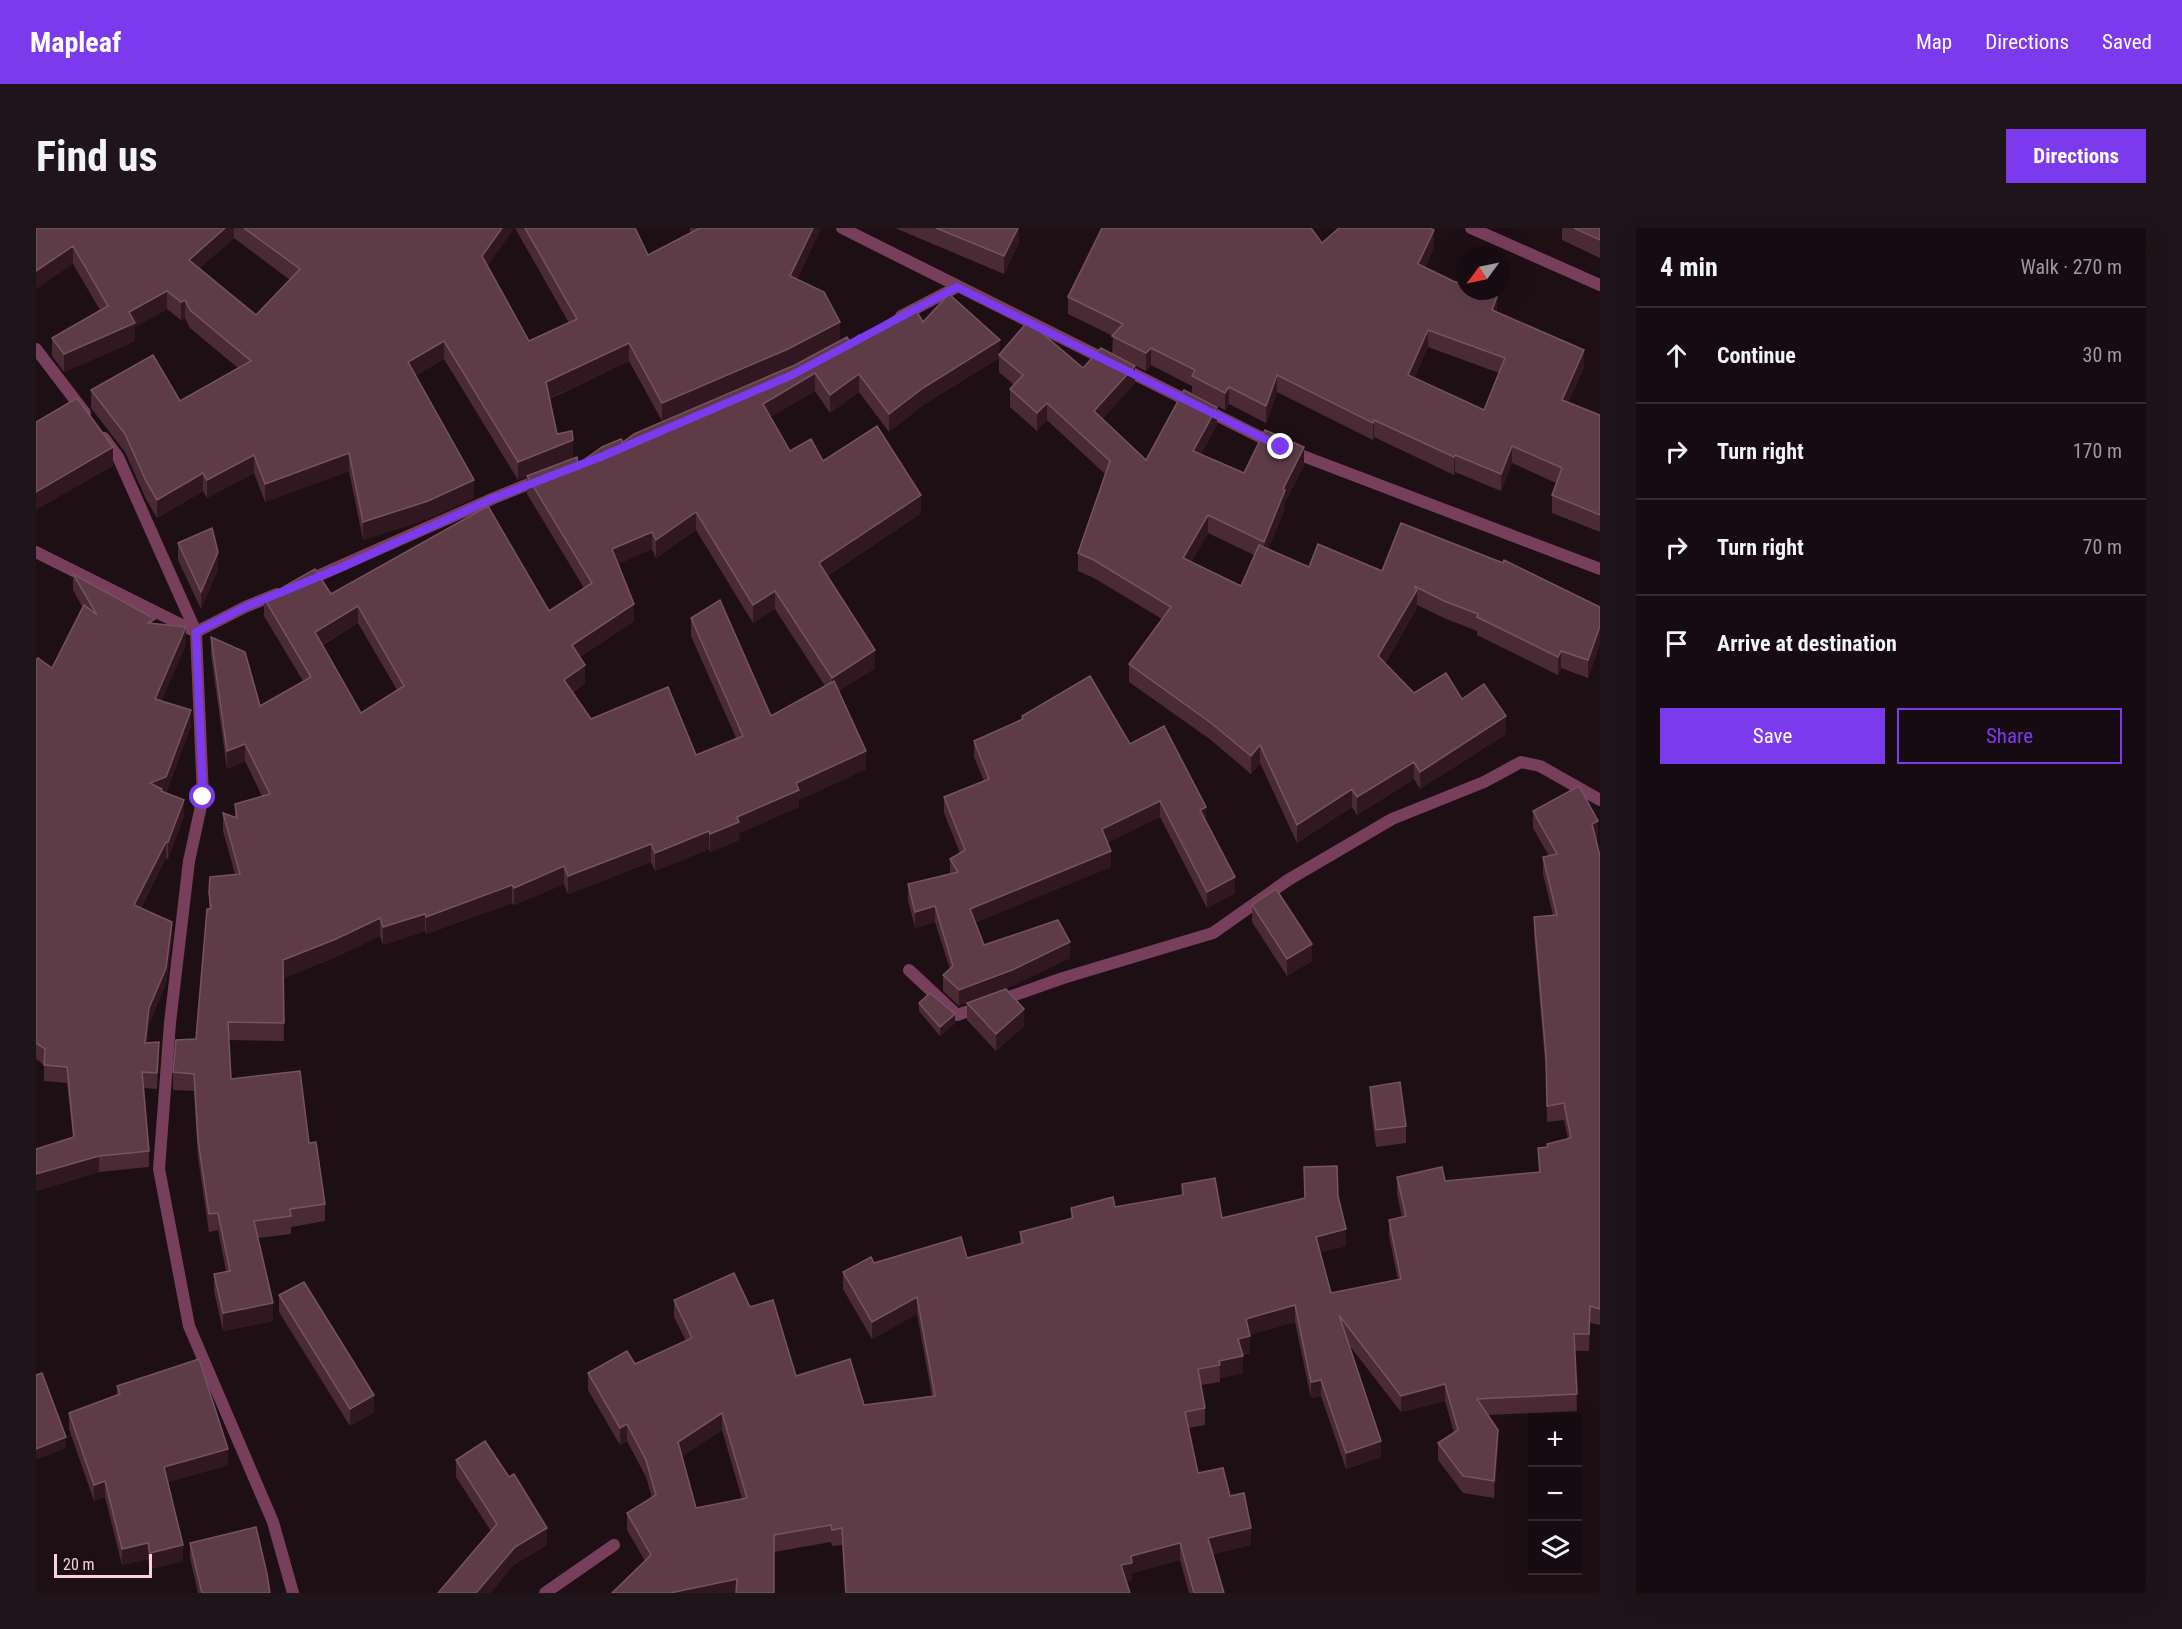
<!DOCTYPE html>
<meta charset="utf-8">
<style>
:root{--surface:#160b10;--page:#1f1419;--text:#f1f3f6;--muted:#9e9b9f;--line:#352b30;--accent:#7c3aed}
body{margin:0;font-family:"Roboto Condensed",sans-serif;background:var(--page);color:var(--text)}
.controls{position:absolute;right:18px;bottom:18px;display:grid;overflow:hidden;border-radius:0px;box-shadow:0 6px 24px #0002}
.controls button{width:54px;height:54px;display:grid;place-items:center;padding:0;border:0;border-bottom:2px solid var(--line);background:var(--surface);color:var(--text);font:30px sans-serif}
.compass{position:absolute;left:1420px;top:18px;width:54px;height:54px;border-radius:50%;background:var(--surface);box-shadow:0 6px 24px #0002;rotate:237deg}
.scale{position:absolute;left:18px;bottom:15px;width:98px;box-sizing:border-box;padding-left:6px;border:3px solid #fad1e3;border-top:0;font-size:16px;line-height:21px;white-space:nowrap;color:#fad1e3;-webkit-text-stroke:4px #1e0f15;paint-order:stroke}
.stop{position:absolute;width:18px;height:18px;margin:-14px;border:4px solid #7c3aed;border-radius:50%;background:#fff}
.stop.end{background:#7c3aed;border-color:#fff;box-shadow:0 2px 6px #0008}
.list{margin:0;padding:0;list-style:none}
h2{display:flex;justify-content:space-between;align-items:center;height:78px;margin:0;padding:0 24px;font-size:26px}
h2 small{font-size:20px;font-weight:400;color:var(--muted)}
.list li{display:grid;grid-template-columns:39px 1fr auto;gap:18px;align-items:center;box-sizing:border-box;height:96px;padding:0 24px;border-top:2px solid var(--line)}
.list b{display:block;font-size:22px;white-space:nowrap}
.list em{font-size:20px;font-style:normal;color:var(--muted)}
.actions{display:flex;gap:12px;padding:18px 24px}
.actions a{flex:1;padding:14px 0;border:2px solid var(--accent);border-radius:0px;text-align:center;font-size:21px;color:var(--accent)}
.actions .main{background:var(--accent);color:#fff}
.icon{flex:none;width:33px;height:33px;fill:none;stroke:currentColor;stroke-width:2;stroke-linecap:round;stroke-linejoin:round}
.map{position:relative;flex:none;width:1564px;height:1365px;overflow:hidden;border-radius:0px}
header{display:flex;align-items:center;gap:36px;box-sizing:border-box;height:84px;padding:0 30px;background:var(--accent);color:#fff}
header strong{font-size:28px}
nav{display:flex;gap:33px;margin-inline-start:auto;font-size:21px}
.intro{display:flex;align-items:center;justify-content:space-between;box-sizing:border-box;height:144px;padding:0 36px}
h1{margin:0;font-size:42px}
.button{padding:15px 27px;border-radius:0px;background:var(--accent);color:#fff;font-size:21px;font-weight:700}
main{display:flex;gap:36px;padding:0 36px}
aside{flex:1;background:var(--surface);border-radius:0px;box-shadow:0 6px 24px #0002}
.map>svg:first-child{display:block}
.lines{fill:none;stroke-linecap:round;stroke-linejoin:round}
.street{stroke:#783f5d;stroke-width:12}
.wall{fill:#4a2a35;fill-rule:evenodd}
.shaded-wall{fill:#311720}
.building{fill:#5d3c48;stroke:#765360;stroke-width:1.5;fill-rule:evenodd}
.route{stroke:#7c3aed;stroke-width:8}
</style>
<header>
<strong>Mapleaf</strong>
<nav><a>Map</a><a>Directions</a><a>Saved</a></nav>
</header>
<div class="intro"><h1>Find us</h1><a class="button">Directions</a></div>
<main>
<div class="map">
<svg width="1564" height="1365" viewBox="0 0 1564 1365">
<rect width="100%" height="100%" fill="#1e0f15"/>
<g class="lines">
<g class="street">
<path d="M806 0 1238 216"/>
<path d="M1435 0 1564 57"/>
<path d="M865 88 921 59"/>
<path d="M0 121 49 185"/>
<path d="M68 210 82 229 160 404 167 569 153 633 134 795 123 941 153 1098 237 1294 257 1365"/>
<path d="M1254 223 1564 341"/>
<path d="M0 324 160 404 209 379 241 366"/>
<path d="M268 354 458 270 505 251"/>
<path d="M873 742 921 787 945 779"/>
<path d="M962 773 1027 750 1177 705 1252 652 1356 591 1448 554 1485 534 1504 538 1564 572"/>
<path d="M509 1365 578 1317"/>
</g>
</g>
<g class="wall">
<path d="M0 0H478L451 38 493 113 533 95 479 0H599L612 27 654 5V0H785L761 51 804 112 752 140 626 193 593 133 514 171 482 252 408 131 379 148 438 270 392 291 327 312 313 243 229 274 218 245 171 270 167 263 121 290 110 271 89 224 55 180V162L144 173 202 140 154 100 149 90 145 92 131 81 99 99V113L28 144 16 128V110L64 82 37 36ZM198 10 254 52 220 87 163 40Z"/>
<path d="M859 0H983V15L968 46Z"/>
<path d="M1526 0H1564V30L1526 12Z"/>
<path d="M1286 15 1398 19 1389 39 1548 139 1532 174 1564 187V304L1516 285V267L1520 255 1476 235 1465 263 1419 244 1418 247 1338 209 1337 212 1241 164 1230 195 1193 176 1189 182 1156 165V158L1115 137 1110 143 1076 126 1077 108 1032 86V69ZM1392 119 1463 145 1448 182 1378 150Z"/>
<path d="M887 94 964 126 1047 140 1099 155 1066 191 1110 232 1181 197 1165 226 1208 245 1268 237 1249 274V280L1232 321 1273 339 1346 343 1564 379V416L1552 450 1525 440 1522 447 1441 407V403L1408 390 1381 377V380L1349 435 1378 465 1426 471 1470 506 1384 561 1378 551 1321 587 1316 579 1261 615 1224 535 1215 546 1175 512 1093 454V436L1126 391 1058 350 1042 343V325L1069 246 1011 192 1001 203 974 179V161L978 157 963 144V130L887 177 853 204 823 164 794 185 779 163 734 189 754 223 787 233 885 285 791 348 839 440 803 463 830 541 763 572V579L703 605V612L674 624 673 621 619 643 615 634 532 666 528 656 478 677 476 675 390 706 389 703 347 717 344 708 300 729 247 750 248 813 193 812 195 851 273 915 289 976V993L255 999V1006L222 1010 237 1093 187 1103 178 1063V1046L190 1043 182 1002 173 1004 162 930 158 863 137 862V844L160 811 173 681V664L199 646 187 603V585L199 589V576L226 568 209 533 191 541 175 427V409L224 478 267 453 228 388V370L295 366 513 383 548 360 491 266V248L542 236 587 214 824 109ZM660 302 717 395 739 381 789 458 735 488 655 390V408L700 510 660 527 555 491 537 464 549 455 544 429 598 393 582 336 616 321 620 330ZM1172 305 1218 327 1205 358 1155 334ZM322 395 361 462 325 485 287 417Z"/>
<path d="M142 315 182 341 165 381 142 332Z"/>
<path d="M37 346 150 416 125 473 155 498 130 565 148 588 132 631 130 630 105 680 136 710 130 756 113 796 111 815 123 830 121 861 108 860 113 923V939L63 944 0 963V921L37 910 31 855 8 853V837L0 831V432L16 440 47 380 37 362Z"/>
<path d="M986 488 1094 516 1170 593 1199 665 1171 680 1124 589 1072 614 1075 639 939 694 948 717 1034 730 976 758 923 778 907 763V747L914 741 899 694 879 700 872 672V656L914 646V631L924 625 908 585V569L948 553 938 529V513L986 491Z"/>
<path d="M1497 583 1562 610 1560 611 1564 628V1097L1554 1095 1553 1123H1539L1541 1183 1452 1187 1462 1219 1458 1270 1427 1265 1402 1232V1215L1418 1205 1409 1173 1365 1184 1313 1117 1345 1229 1310 1241 1285 1168 1275 1170 1259 1094 1213 1107 1214 1125 1206 1127 1207 1145 1184 1150V1154L1165 1157 1169 1180V1197L1153 1200 1162 1245 1194 1268 1215 1317 1177 1326 1188 1365H1153L1144 1332 1096 1345V1352L1090 1353 1094 1365H809L806 1317 796 1318 795 1314 738 1324 609 1333 591 1302V1285L616 1270 610 1249 591 1213 584 1217 552 1162V1145L599 1136 650 1113 638 1089V1072L714 1079 760 1148 828 1177 896 1168 881 1086 836 1111 807 1061V1044L838 1035 931 1030 984 1016V1004L1035 991V980L1079 979 1146 967V956L1186 990 1269 970 1268 939 1302 968 1310 1018 1284 1024 1295 1065 1362 1052 1353 1008V992L1366 989 1361 966V949L1409 953 1503 944 1502 920 1511 919 1532 911 1528 892 1511 894 1510 845 1498 706V689L1517 687 1507 646V629L1513 628 1497 600ZM686 1202 706 1271 660 1280 646 1228Z"/>
<path d="M1216 677 1276 733 1251 748 1216 694Z"/>
<path d="M883 775 919 795 904 808 883 783Z"/>
<path d="M931 775 988 798 960 823 931 792Z"/>
<path d="M1334 859 1370 898V915L1340 919 1334 876Z"/>
<path d="M243 1067 338 1184 314 1198 243 1084Z"/>
<path d="M81 1158 192 1237 132 1254 147 1333 114 1341 112 1331 86 1337 69 1269 58 1273 33 1201V1185L81 1168Z"/>
<path d="M420 1232 473 1249 511 1317 479 1336 455 1303 420 1249Z"/>
<path d="M154 1315 234 1365H162L154 1330Z"/>
</g>
<g class="shaded-wall">
<path d="M189 0H198V10L153 50V32Z"/>
<path d="M466 0H478L446 46V28Z"/>
<path d="M777 0H785L754 66V48Z"/>
<path d="M982 0H983V15L968 46V28Z"/>
<path d="M1398 2V19L1382 53V36Z"/>
<path d="M37 18V36L0 61V43Z"/>
<path d="M131 63V81L99 99V113L28 144V126L93 84Z"/>
<path d="M1461 69V86L1456 82Z"/>
<path d="M149 72V90L145 92V74Z"/>
<path d="M804 94V112L752 140 626 193V175Z"/>
<path d="M1392 102V119L1372 164V147Z"/>
<path d="M964 112 963 130 887 177 853 204V186L887 160Z"/>
<path d="M408 113V131L372 152V134Z"/>
<path d="M593 115V133L510 172V154Z"/>
<path d="M1115 120V137L1110 143V125Z"/>
<path d="M1548 122V139L1526 189V172Z"/>
<path d="M1099 138V155L1058 201V183Z"/>
<path d="M779 145V163L727 193V176Z"/>
<path d="M823 146V164L794 185V167Z"/>
<path d="M1241 147V164L1230 195V178Z"/>
<path d="M1193 159V176L1189 182V165Z"/>
<path d="M1011 175V192L1001 203V185Z"/>
<path d="M1181 179V197L1157 241V223Z"/>
<path d="M1338 192V209L1337 212V195Z"/>
<path d="M537 212V230L482 252V234Z"/>
<path d="M1476 218V235L1465 263V246Z"/>
<path d="M77 219V238L0 282V264Z"/>
<path d="M1268 219V237L1249 274V280L1228 332V314L1247 261Z"/>
<path d="M313 225V243L229 274V256Z"/>
<path d="M218 227V245L171 270V252Z"/>
<path d="M1419 227V244L1418 247V229Z"/>
<path d="M167 245V263L121 290V272Z"/>
<path d="M438 252V270L392 291 327 312V294Z"/>
<path d="M885 267V285L783 353V335Z"/>
<path d="M660 284V302L620 330V312Z"/>
<path d="M1172 287V305L1147 347V330Z"/>
<path d="M616 304V321L576 339V321Z"/>
<path d="M182 324V341L165 381V364Z"/>
<path d="M1381 362V380L1342 446V428Z"/>
<path d="M739 363V381L717 395V377Z"/>
<path d="M598 376V393L536 435V417Z"/>
<path d="M322 378V395L279 421V404Z"/>
<path d="M1564 398V416L1552 450V432Z"/>
<path d="M150 399V416L119 488V471Z"/>
<path d="M839 422V440L796 468V450Z"/>
<path d="M1525 423V440L1522 447V429Z"/>
<path d="M549 437V455L528 469V452Z"/>
<path d="M155 482V498L130 565 126 567 114 555Z"/>
<path d="M1470 488V506L1384 561V544Z"/>
<path d="M209 516V533L191 541V523Z"/>
<path d="M1224 517V535L1215 546V528Z"/>
<path d="M830 523V541L763 572V579L703 605V612L674 624V606L701 589 760 555Z"/>
<path d="M1378 534V551L1321 587V569Z"/>
<path d="M1316 561V579L1261 615V597Z"/>
<path d="M148 572V588L132 631V614Z"/>
<path d="M1124 573V589L1066 617V601Z"/>
<path d="M1170 579V595L1164 582Z"/>
<path d="M1562 593V610L1556 613V596Z"/>
<path d="M673 603V621L619 643V625Z"/>
<path d="M130 614V630L98 693V677Z"/>
<path d="M615 616V634L532 666V648Z"/>
<path d="M1075 623V639L934 697V681Z"/>
<path d="M528 638V656L478 677V660Z"/>
<path d="M1199 649V665L1171 680V664Z"/>
<path d="M476 657V675L390 706V689Z"/>
<path d="M899 678V694L879 700V684Z"/>
<path d="M389 686V703L347 717V699Z"/>
<path d="M344 690V708L300 729 247 750V732Z"/>
<path d="M136 694V710L130 756 113 796 109 831V815L113 780Z"/>
<path d="M1034 714V730L976 758 923 778V762Z"/>
<path d="M1276 716V733L1251 748V731Z"/>
<path d="M988 781V798L960 823V806Z"/>
<path d="M919 786V795L904 808V799Z"/>
<path d="M123 814V830L121 861V845Z"/>
<path d="M63 928V944L0 963V946Z"/>
<path d="M1310 1001V1018L1280 1025V1009Z"/>
<path d="M881 1069V1086L836 1111V1094Z"/>
<path d="M237 1075V1093L187 1103V1085Z"/>
<path d="M1259 1077V1094L1210 1108V1091Z"/>
<path d="M1214 1108V1125L1202 1127V1111Z"/>
<path d="M1207 1128V1145L1184 1150 1183 1133Z"/>
<path d="M1285 1152V1168L1275 1170V1154Z"/>
<path d="M1409 1156V1173L1365 1184V1168Z"/>
<path d="M338 1167V1184L314 1198V1181Z"/>
<path d="M686 1185V1202L642 1231V1214Z"/>
<path d="M591 1196V1213L584 1217V1200Z"/>
<path d="M1462 1202V1219L1458 1270V1253Z"/>
<path d="M30 1209V1220L0 1232V1221Z"/>
<path d="M1345 1213V1229L1310 1241V1225Z"/>
<path d="M192 1221V1237L128 1255V1239Z"/>
<path d="M69 1253V1269L58 1273V1257Z"/>
<path d="M511 1300V1317L479 1336 455 1365H440L479 1319Z"/>
<path d="M1215 1300V1317L1172 1327V1310Z"/>
<path d="M112 1315V1331L86 1337V1321Z"/>
<path d="M1144 1315V1332L1096 1345V1352L1085 1354V1337L1095 1328Z"/>
<path d="M147 1317V1333L114 1341V1325Z"/>
<path d="M701 1351V1365H634Z"/>
</g>
<g class="building">
<path d="M0 0H189L153 32 220 87 264 41 208 0H466L446 28 493 113 541 91 489 0H599L612 27 664 0H777L754 48 788 64 804 94 752 121 626 175 593 115 510 154 521 206 536 203 537 212 482 234 408 113 372 134 438 252 392 273 327 294 313 225 229 256 218 227 171 252 167 245 121 272 110 253 89 206 55 162 117 127 144 173 215 133 154 82 149 72 145 74 131 63 93 84 99 95 28 126 16 110 72 78 37 18 0 43Z"/>
<path d="M900 0H982L968 28Z"/>
<path d="M1066 0H1275L1286 15 1303 0H1394L1398 2 1382 36 1417 53 1429 57V63H1446L1461 69 1456 82 1548 122 1526 172 1564 187V287L1516 267 1526 240 1476 218 1465 246 1419 227 1418 229 1338 192 1337 195 1241 147 1230 178 1193 159 1189 165 1156 148 1159 142 1115 120 1110 125 1076 108 1087 96 1032 69ZM1392 102 1469 130 1448 182 1372 147Z"/>
<path d="M1538 0H1564V12Z"/>
<path d="M913 66 964 112 887 160 853 186 823 146 794 167 779 145 727 176 754 223 775 211 787 233 841 198 885 267 783 335 839 422 796 450 739 363 717 377 660 284 620 312 616 304 576 321 598 376 536 417 549 437 528 452 555 491 632 459 660 527 707 508 655 390 684 372 735 488 798 453 830 523 760 555 763 562 701 589 703 594 674 606 673 603 619 625 615 616 532 648 528 638 478 660 476 657 390 689 389 686 347 699 344 690 300 711 247 732 248 795 192 794 195 851 264 843 273 915 280 914 289 976 254 981 255 988 218 993 237 1075 187 1085 178 1046 194 1043 182 985 173 986 162 912 158 846 137 844 140 812 160 811 171 681H175L173 664 174 649 204 646 187 585 201 590 199 576 234 566 209 516 191 523 175 409 209 424 224 478 275 449 228 370 279 341 295 366 452 278 513 383 556 355 491 248 541 229 542 236 566 219 585 211 587 214 598 206 759 137 811 109 814 114 823 107 824 109 877 77 887 94ZM322 378 368 458 325 485 279 404Z"/>
<path d="M992 93 1047 140 1065 120 1099 138 1058 183 1110 232 1148 162 1181 179 1157 223 1208 245 1229 202 1268 219 1247 261 1249 262 1228 314 1172 287 1147 330 1205 358 1223 317 1273 339 1282 316 1346 343 1365 295 1467 335 1468 332 1564 379V398L1552 432 1525 423 1522 429 1441 389 1442 386 1408 373 1378 358 1381 362 1342 428 1378 465 1410 445 1426 471 1448 456 1470 488 1384 544 1378 534 1321 569 1316 561 1261 597 1224 517 1215 528 1175 495 1093 436 1135 379 1058 332 1042 325 1074 233 1011 175 1001 185 974 161 987 147 963 127Z"/>
<path d="M41 170 77 219 0 264V194Z"/>
<path d="M176 300 182 324 165 364 142 315Z"/>
<path d="M37 346 119 391 112 395 150 399 119 471 155 482 130 549 114 555 126 561 125 563 148 572 132 614H130L98 677 136 694 130 740 113 780 109 815 123 814 121 845 106 844 113 923 63 928 0 946V921L38 909 31 839 8 837 9 821 0 815V432L2 430 16 440 48 377 61 387Z"/>
<path d="M1054 448 1094 516 1128 498 1170 579 1164 582 1199 649 1171 664 1124 573 1066 601 1075 623 934 681 948 717 1022 692 1034 714 976 742 923 762 907 747 917 738 899 678 879 684 872 656 922 644 914 631 929 622 908 569 953 551 938 513 987 491 986 488Z"/>
<path d="M1543 558 1562 593 1556 596 1564 628V1081L1554 1078 1553 1106H1538L1541 1166 1441 1171 1462 1202 1458 1253 1427 1248 1402 1215 1422 1202 1409 1156 1365 1168 1303 1087 1345 1213 1310 1225 1285 1152 1275 1154 1259 1077 1210 1091 1214 1108 1202 1111 1207 1128 1183 1133 1184 1137 1162 1141 1169 1180 1149 1184 1162 1245 1187 1240 1194 1268 1208 1265 1215 1300 1172 1310 1188 1365H1158L1144 1315 1095 1328 1096 1335 1085 1337 1094 1365H810L806 1300 796 1302 795 1297 738 1307V1365H700L701 1351 634 1365H576L615 1327 591 1285 620 1267 610 1232 591 1196 584 1200 552 1145 591 1123 599 1136 656 1110 638 1072 698 1045 714 1079 737 1072 760 1148 814 1131 828 1177 899 1168 881 1069 836 1094 807 1044 835 1029 838 1035 925 1009 931 1030 987 1015 984 1004 1037 990 1035 980 1077 969 1079 979 1147 967 1146 956 1179 950 1186 990 1269 970 1268 939 1301 938 1302 968 1310 1001 1280 1009 1295 1065 1365 1051 1353 992 1370 988 1361 949 1406 939 1409 953 1504 944 1502 920 1512 919 1511 916 1535 910 1528 875 1511 878 1510 828 1498 689 1521 687 1507 629 1521 626 1497 583ZM686 1185 711 1270 660 1280 642 1214Z"/>
<path d="M1240 661 1276 716 1251 731 1216 677Z"/>
<path d="M970 761 988 781 960 806 931 775Z"/>
<path d="M894 765 919 786 904 799 883 775Z"/>
<path d="M1364 854 1370 898 1340 902 1334 859Z"/>
<path d="M268 1054 338 1167 314 1181 243 1067Z"/>
<path d="M163 1131 192 1221 128 1239 147 1317 114 1325 112 1315 86 1321 69 1253 58 1257 33 1185 84 1166 81 1158Z"/>
<path d="M6 1145 30 1209 0 1221V1147Z"/>
<path d="M449 1213 473 1249 478 1246 511 1300 479 1319 440 1365H402L461 1296 420 1232Z"/>
<path d="M220 1299 231 1346 234 1365H166L154 1315Z"/>
</g>
<g class="lines">
<path class="route" d="M167 569 160 404 209 379 304 340 458 270 567 228 756 147 921 59 1245 219"/>
</g>
</svg>
<div class="controls">
<button>+</button>
<button>−</button>
<button><svg class="icon" aria-label="layers" viewBox="0 0 24 24"><path d="M12 4l9 5-9 5-9-5zM3 14l9 5 9-5"/></svg></button>
</div>
<svg class="compass" viewBox="-18 -18 36 36"><path d="M0-13l5 13h-10z" fill="#e53935"/><path d="M0 13l5-13h-10z" fill="#9e9b9f"/></svg>
<div class="scale">20 m</div>
<div class="stop" style="left:167px;top:569px"></div>
<div class="stop end" style="left:1245px;top:219px"></div>
</div>
<aside>
<h2>4 min<small>Walk · 270 m</small></h2>
<ul class="list">
<li><svg class="icon" aria-label="ahead" viewBox="0 0 24 24"><path d="M12 20V5M6 11l6-6 6 6"/></svg><div><b>Continue</b></div><em>30 m</em></li>
<li><svg class="icon" aria-label="right" viewBox="0 0 24 24"><path d="M7 20v-9h11M14 6l5 5-5 5"/></svg><div><b>Turn right</b></div><em>170 m</em></li>
<li><svg class="icon" aria-label="right" viewBox="0 0 24 24"><path d="M7 20v-9h11M14 6l5 5-5 5"/></svg><div><b>Turn right</b></div><em>70 m</em></li>
<li><svg class="icon" aria-label="arrive" viewBox="0 0 24 24"><path d="M6 21V4h12l-3 4 3 4H6"/></svg><div><b>Arrive at destination</b></div></li>
</ul>
<div class="actions"><a class="main">Save</a><a>Share</a></div>
</aside>
</main>
